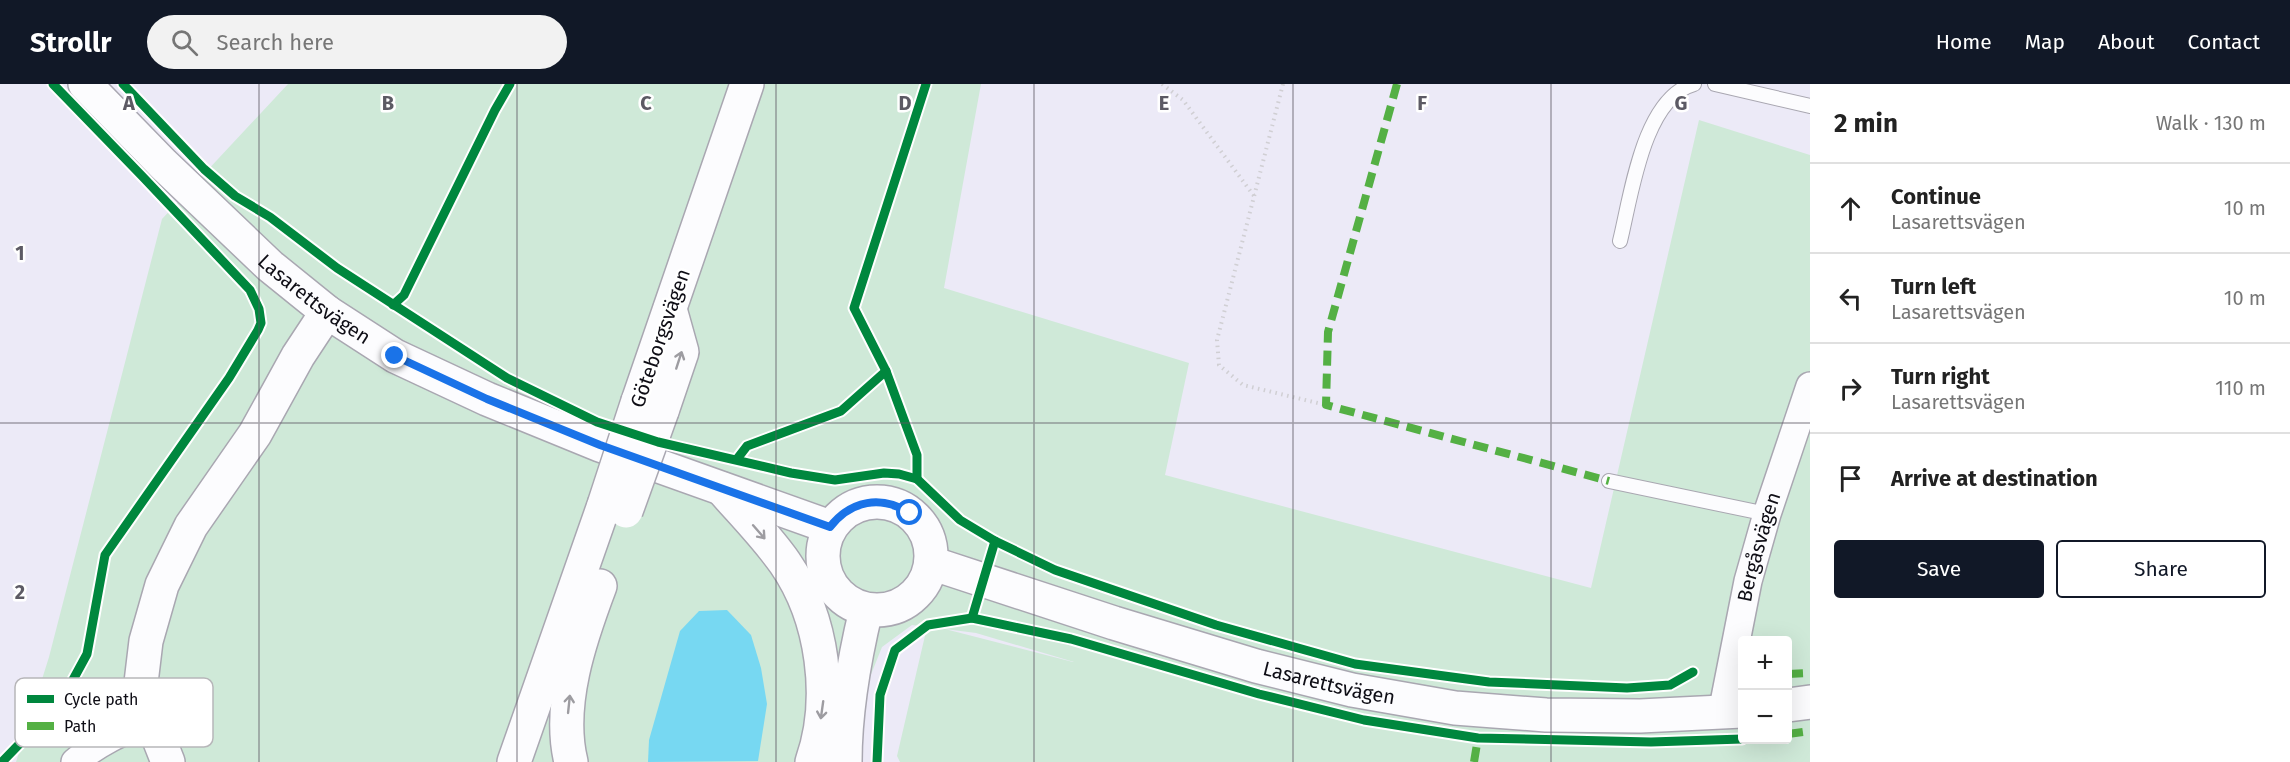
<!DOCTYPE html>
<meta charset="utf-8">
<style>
:root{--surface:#fff;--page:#f2f2f2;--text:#222;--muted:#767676;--line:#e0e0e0;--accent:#111827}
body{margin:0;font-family:"Fira Sans",sans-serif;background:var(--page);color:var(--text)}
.controls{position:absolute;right:18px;bottom:18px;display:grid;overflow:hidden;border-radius:6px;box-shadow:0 6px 24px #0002}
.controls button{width:54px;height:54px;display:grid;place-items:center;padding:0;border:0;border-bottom:2px solid var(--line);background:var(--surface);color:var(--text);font:30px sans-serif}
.stop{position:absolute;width:18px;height:18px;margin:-14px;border:4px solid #1a73e8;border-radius:50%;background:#fff}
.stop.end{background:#1a73e8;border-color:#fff;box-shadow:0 2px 6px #0008}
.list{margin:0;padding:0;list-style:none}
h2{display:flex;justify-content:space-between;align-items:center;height:78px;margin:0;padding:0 24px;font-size:26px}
h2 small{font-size:20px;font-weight:400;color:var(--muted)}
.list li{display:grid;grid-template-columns:39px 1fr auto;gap:18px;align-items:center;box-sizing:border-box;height:90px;padding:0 24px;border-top:2px solid var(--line)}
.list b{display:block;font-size:22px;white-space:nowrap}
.list p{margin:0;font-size:20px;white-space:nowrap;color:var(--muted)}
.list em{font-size:20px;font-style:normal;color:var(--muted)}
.actions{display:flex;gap:12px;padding:18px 24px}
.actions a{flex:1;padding:14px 0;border:2px solid var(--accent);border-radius:6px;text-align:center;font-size:21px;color:var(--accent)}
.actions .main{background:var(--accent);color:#fff}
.icon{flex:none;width:33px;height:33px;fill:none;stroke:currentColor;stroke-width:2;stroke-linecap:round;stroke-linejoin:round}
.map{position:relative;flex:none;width:1810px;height:678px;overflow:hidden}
header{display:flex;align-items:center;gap:36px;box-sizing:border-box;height:84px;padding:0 30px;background:var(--accent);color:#fff}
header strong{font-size:28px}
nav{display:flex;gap:33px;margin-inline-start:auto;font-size:21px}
.search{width:420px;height:54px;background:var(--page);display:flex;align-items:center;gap:15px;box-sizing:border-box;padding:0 21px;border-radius:33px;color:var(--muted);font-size:22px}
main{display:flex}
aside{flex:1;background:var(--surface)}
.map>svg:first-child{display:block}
.green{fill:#cfe9d8;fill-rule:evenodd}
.water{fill:#77d8f2}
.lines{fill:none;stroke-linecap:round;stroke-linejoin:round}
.lane-casing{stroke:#a9a7b1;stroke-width:16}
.street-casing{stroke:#a9a7b1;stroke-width:30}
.secondary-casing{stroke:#a9a7b1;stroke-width:36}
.path{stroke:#d0cfd3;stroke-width:4;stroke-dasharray:1.5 4.5;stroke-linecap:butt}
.lane{stroke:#fcfcfe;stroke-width:14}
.street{stroke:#fcfcfe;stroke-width:27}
.secondary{stroke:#fcfcfe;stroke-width:33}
.secondary-bridge-casing{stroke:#a9a7b1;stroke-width:36;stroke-linecap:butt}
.secondary-bridge{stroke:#fcfcfe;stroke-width:33}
.quiet{stroke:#54b044;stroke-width:8;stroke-dasharray:15 8;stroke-linecap:butt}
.cycleway-casing{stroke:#fff;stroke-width:13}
.cycleway{stroke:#00873e;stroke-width:9}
.oneway{stroke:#9d9ca1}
.route{stroke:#1a73e8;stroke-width:8}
.grid{fill:none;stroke:#5c5a64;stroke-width:1.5;stroke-opacity:0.55}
.labels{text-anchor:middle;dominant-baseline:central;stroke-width:5;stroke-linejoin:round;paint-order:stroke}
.street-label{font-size:20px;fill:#0e0d15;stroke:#fff}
.key{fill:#fff;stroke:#b7b6b9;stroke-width:1.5}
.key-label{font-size:16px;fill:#0e0d15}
.grid-label{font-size:20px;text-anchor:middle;font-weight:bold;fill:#5c5a64;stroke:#fff;stroke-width:5;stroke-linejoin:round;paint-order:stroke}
</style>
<header>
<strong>Strollr</strong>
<div class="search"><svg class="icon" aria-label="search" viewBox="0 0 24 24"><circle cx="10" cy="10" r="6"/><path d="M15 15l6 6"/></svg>Search here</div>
<nav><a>Home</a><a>Map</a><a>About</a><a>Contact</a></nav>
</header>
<main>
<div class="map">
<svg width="1810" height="678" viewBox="0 0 1810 678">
<rect width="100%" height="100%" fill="#eceaf7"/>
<path class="green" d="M288 0H981L944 204 1189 279 1165 391 1591 504 1699 36 1810 71V678H900L897 672 927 543 912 541 882 563 836 678H16L49 573 162 135ZM945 545 976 549 1074 578H1073ZM1742 556H1788V656H1742Z"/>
<path class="water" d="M727 526 751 551 761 584 767 620 758 677 648 678 649 656 680 547 699 527Z"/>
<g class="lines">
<defs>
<g id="lane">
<path d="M1715 0 1810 22"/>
<path d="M1620 157C1631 113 1643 14 1694 0"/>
<path d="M1609 397 1767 430"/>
</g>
<g id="street">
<path id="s1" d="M1722 629 1748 497 1767 430 1810 302"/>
<path d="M75 678C97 659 123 647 150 636"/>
</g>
<g id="secondary">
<path id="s2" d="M85 0 163 80 270 182 327 228 395 272 487 315 600 361 830 443"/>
<path d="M638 317 747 0"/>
<path d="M662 327 682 268 670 225"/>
<path d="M722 405C743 429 766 452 785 479 823 534 834 615 812 678"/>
<circle cx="877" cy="472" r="54"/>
<path id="s3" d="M931 479 1114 539 1256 582 1352 606 1455 624 1546 631 1640 632 1742 627"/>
<path d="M1788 621 1810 618"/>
<path d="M168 678 140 607 146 557 162 501 191 442 255 350 298 272 327 228"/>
<path d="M514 678 604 421"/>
<path d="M571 678C557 621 580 555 600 502"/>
<path d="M845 678C845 627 854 576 866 526"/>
</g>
</defs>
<use href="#lane" class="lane-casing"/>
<use href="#street" class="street-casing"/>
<use href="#secondary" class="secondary-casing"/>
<g class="path">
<path d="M1162 0 1183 16 1254 112"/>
<path d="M1283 0 1217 256 1219 281 1243 301 1326 321"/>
</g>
<use href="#lane" class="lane"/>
<use href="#street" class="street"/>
<use href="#secondary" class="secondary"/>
<defs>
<g id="secondary-bridge">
<path d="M604 421 638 317"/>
<path d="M626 427 662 327"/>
</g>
</defs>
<use href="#secondary-bridge" class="secondary-bridge-casing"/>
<use href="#secondary-bridge" class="secondary-bridge"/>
<g class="quiet">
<path d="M1397 0 1328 248 1326 321 1609 397"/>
<path d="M1788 590 1810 589"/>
<path d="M1788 650 1810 647"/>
<path d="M1474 678 1478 654"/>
</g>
<defs>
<g id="cycleway">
<path d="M123 0 204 85 235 112 270 133 337 184 507 294 597 338 658 358 791 389 835 396 884 389 899 390 917 395 960 436 995 457 1055 486 1216 541 1355 580 1489 598 1627 604 1670 601 1693 588"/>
<path d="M393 221 404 211 495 26 510 0"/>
<path d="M737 375 747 362 841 327 886 287"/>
<path d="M917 395V371L886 287 854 224 926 0"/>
<path d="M972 534 995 457"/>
<path d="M2 678 62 616 87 570 105 471 229 294 258 246 261 239 259 225 250 206 142 92 53 0"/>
<path d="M877 678 880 611 895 566 928 541 972 534 1071 555 1259 610 1364 636 1478 654 1651 658 1742 655"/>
</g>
</defs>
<use href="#cycleway" class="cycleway-casing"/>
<use href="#cycleway" class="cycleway"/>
</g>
<defs><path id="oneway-shaft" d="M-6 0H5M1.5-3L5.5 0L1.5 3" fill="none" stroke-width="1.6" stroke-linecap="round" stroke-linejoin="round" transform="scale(1.5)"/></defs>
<g class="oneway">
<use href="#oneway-shaft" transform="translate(679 276) rotate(-72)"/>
<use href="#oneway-shaft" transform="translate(759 448) rotate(49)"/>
<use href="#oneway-shaft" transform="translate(569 620) rotate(-84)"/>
<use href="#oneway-shaft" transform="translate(822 626) rotate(98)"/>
</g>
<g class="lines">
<path class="route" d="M395 272 487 315 600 361 830 443C851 416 881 411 910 429"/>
</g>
<path class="grid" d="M259 0V678M517 0V678M776 0V678M1034 0V678M1293 0V678M1551 0V678M0 339H1810"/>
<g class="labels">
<g class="street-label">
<text stroke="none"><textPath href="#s2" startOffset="315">Lasarettsvägen</textPath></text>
<text transform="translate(660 254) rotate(-71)">Göteborgsvägen</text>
<text stroke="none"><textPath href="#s1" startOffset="170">Bergåsvägen</textPath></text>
<text stroke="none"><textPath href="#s3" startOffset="416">Lasarettsvägen</textPath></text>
</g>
</g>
<rect x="15" y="594" width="198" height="69" rx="9" class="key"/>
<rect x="27" y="611" width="27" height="8" fill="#00873e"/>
<rect x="27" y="638" width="27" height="8" fill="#54b044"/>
<g class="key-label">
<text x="64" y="621">Cycle path</text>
<text x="64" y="648">Path</text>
</g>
<g class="grid-label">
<text x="129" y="26">A</text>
<text x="388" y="26">B</text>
<text x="646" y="26">C</text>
<text x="905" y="26">D</text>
<text x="1164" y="26">E</text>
<text x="1422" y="26">F</text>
<text x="1681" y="26">G</text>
<text x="20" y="176">1</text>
<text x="20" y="515">2</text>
</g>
</svg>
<div class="controls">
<button>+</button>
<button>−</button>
</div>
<div class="stop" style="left:910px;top:429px"></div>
<div class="stop end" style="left:395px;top:272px"></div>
</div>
<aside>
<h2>2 min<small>Walk · 130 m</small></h2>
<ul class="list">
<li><svg class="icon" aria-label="ahead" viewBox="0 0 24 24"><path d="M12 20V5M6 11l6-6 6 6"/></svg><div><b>Continue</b><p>Lasarettsvägen</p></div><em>10 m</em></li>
<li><svg class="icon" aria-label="left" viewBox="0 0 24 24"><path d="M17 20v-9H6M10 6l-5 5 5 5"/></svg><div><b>Turn left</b><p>Lasarettsvägen</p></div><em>10 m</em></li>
<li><svg class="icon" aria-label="right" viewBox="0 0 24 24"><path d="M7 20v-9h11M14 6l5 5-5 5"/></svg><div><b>Turn right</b><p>Lasarettsvägen</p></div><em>110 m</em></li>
<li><svg class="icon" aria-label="arrive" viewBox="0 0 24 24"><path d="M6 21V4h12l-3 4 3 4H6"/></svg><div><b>Arrive at destination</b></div></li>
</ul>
<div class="actions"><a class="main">Save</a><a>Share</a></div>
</aside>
</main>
